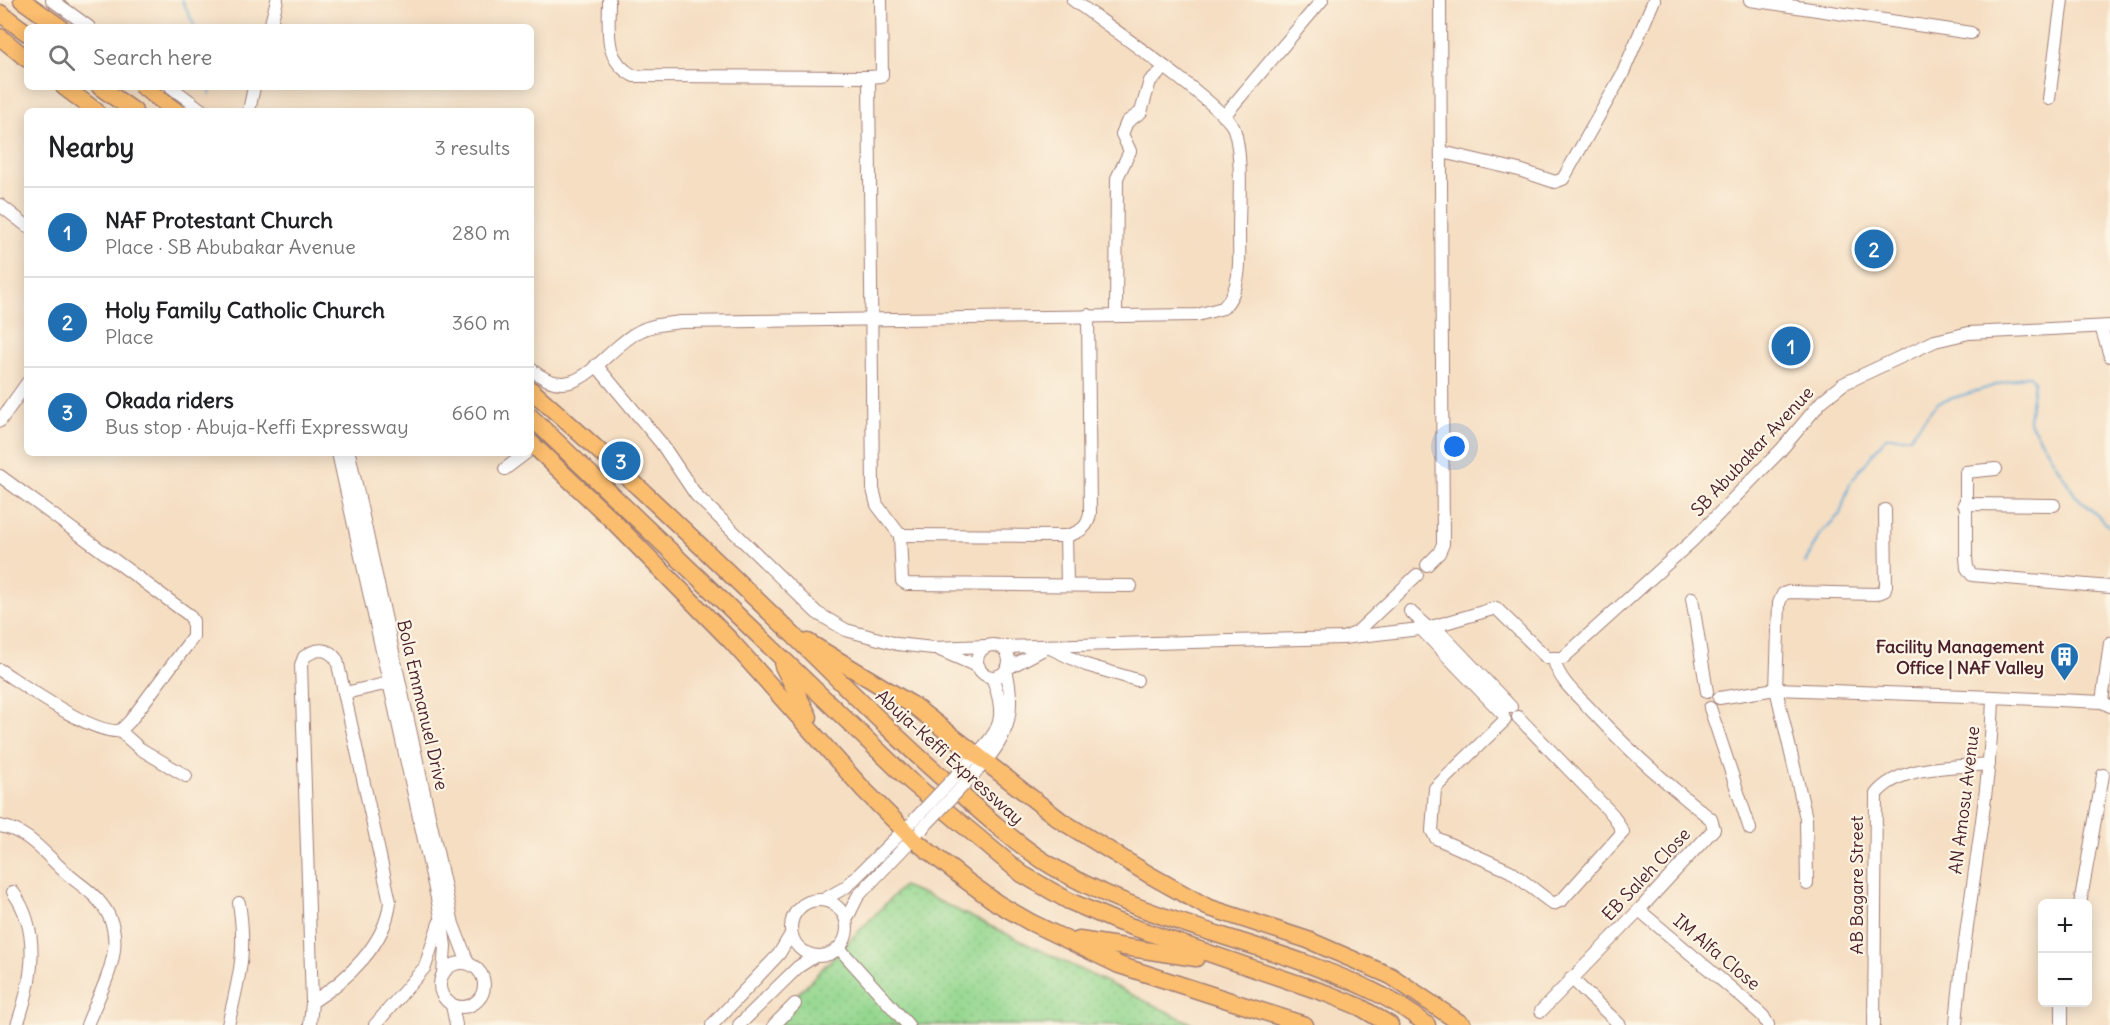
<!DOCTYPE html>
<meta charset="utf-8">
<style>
:root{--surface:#fff;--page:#f6f6f6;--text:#202124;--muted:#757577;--line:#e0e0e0;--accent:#1f6fb2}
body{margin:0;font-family:Delius,sans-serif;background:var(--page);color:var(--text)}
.controls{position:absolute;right:18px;bottom:18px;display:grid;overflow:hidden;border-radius:9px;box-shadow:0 3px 15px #0003}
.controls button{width:54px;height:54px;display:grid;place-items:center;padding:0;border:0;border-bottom:2px solid var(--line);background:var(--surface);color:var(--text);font:30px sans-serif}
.you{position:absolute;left:1455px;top:447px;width:21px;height:21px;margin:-15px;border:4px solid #fff;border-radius:50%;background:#1a73e8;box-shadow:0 0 0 9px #1a73e833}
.badge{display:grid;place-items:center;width:39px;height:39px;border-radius:50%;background:var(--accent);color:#fff;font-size:20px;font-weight:700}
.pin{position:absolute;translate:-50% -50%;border:3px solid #fff;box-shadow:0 2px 6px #0006}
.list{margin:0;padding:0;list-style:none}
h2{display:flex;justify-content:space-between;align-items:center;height:78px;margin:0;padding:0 24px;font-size:26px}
h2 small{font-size:20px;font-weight:400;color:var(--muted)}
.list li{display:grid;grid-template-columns:39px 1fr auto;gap:18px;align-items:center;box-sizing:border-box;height:90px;padding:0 24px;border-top:2px solid var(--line)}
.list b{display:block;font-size:22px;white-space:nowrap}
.list p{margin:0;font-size:20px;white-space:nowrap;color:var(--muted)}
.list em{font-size:20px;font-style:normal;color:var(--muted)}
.icon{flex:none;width:33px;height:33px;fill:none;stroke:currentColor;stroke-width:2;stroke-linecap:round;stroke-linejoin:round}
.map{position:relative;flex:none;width:2110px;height:1025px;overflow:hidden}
.search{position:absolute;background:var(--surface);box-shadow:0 3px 15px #0003;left:24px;top:24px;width:510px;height:66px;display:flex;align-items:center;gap:15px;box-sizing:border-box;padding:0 21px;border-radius:9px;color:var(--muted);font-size:22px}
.panel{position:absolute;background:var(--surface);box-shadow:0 3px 15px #0003;left:24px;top:108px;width:510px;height:348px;border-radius:9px}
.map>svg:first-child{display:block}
.grass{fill:url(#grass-dots);stroke:#6f7b5d;stroke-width:1.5}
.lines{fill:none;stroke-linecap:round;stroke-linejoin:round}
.stream{stroke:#5da8d5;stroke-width:2}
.minor-casing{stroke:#a07e76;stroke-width:14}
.highway-casing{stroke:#a07e76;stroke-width:19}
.minor{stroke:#fff;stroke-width:12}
.highway{stroke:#fbbd6e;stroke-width:16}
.minor-bridge-casing{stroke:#a07e76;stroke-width:14;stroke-linecap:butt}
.minor-bridge{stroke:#fff;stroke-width:12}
.labels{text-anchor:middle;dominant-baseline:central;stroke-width:4.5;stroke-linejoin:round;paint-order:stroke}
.street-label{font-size:18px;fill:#4a1f2b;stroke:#fcf5e5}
.poi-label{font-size:18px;font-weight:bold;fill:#4a1f2b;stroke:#fcf5e5;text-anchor:end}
</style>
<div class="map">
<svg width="2110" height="1025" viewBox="0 0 2110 1025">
<defs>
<pattern id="grass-dots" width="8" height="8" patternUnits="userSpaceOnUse" patternTransform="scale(1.5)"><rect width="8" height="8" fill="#94d78f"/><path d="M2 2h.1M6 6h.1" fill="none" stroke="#81b87c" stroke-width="1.8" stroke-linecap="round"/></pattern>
</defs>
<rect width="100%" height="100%" fill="#fcf5e5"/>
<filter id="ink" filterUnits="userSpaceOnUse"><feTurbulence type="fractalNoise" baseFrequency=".0167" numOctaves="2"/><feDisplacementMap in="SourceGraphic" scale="12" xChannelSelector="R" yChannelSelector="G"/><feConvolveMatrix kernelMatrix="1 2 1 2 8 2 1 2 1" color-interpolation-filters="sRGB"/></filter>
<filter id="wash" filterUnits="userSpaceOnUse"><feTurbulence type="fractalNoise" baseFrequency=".008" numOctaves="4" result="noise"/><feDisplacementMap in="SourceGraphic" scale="24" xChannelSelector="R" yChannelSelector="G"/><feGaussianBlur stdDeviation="1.35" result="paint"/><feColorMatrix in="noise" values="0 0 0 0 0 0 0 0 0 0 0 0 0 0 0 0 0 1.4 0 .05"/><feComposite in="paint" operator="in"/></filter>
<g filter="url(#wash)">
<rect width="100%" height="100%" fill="#f5dec2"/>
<path class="grass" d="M903 886 926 895 1195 1025H767Z"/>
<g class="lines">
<g class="stream">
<path d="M182 0 195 27"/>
<path d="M210 87V95"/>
<path d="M1805 563 1820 534 1840 514 1850 483 1886 437H1910L1937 403 2026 376H2030L2034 381 2029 421 2075 495 2110 527"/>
</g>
</g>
</g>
<g filter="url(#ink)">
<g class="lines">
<defs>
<g id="minor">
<path d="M52 0 89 27"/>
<path d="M609 0C609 31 603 60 634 76L869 77 882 76 881 0"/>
<path d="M1750 0 1971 33"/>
<path d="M270 27 277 0"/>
<path d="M869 77 873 489 877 505 900 535 902 581 907 584 1131 586"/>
<path d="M171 87 203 111"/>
<path d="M2049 99 2062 0"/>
<path d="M249 111 254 87"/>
<path d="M1224 116 1322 0"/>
<path d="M1442 152 1519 170 1555 182 1563 179 1622 75 1654 0"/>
<path d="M0 205 27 226"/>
<path d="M1116 314 1117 178 1130 151 1122 134 1127 122 1141 112 1150 81 1165 68"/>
<path d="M2101 327 2110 356"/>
<path d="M596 365 661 443 696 495 817 613 846 630 897 644 933 648 987 646"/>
<path d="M531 369C578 410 601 350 640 331 652 324 668 324 681 322L1197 315 1223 308C1243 288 1239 257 1239 230 1239 201 1243 156 1234 129 1226 107 1100 20 1073 0"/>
<path d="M0 421 27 383"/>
<path d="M338 453 441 916 445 946 443 974"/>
<path d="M349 453 453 924 468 963"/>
<path d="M505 469 526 453"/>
<path d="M1996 469 1966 472V557L1967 568 1972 575 2110 587"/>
<path d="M0 476 189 615 193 621V637L130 721 120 731C91 734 25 686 0 670"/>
<path d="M1964 504 2054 505"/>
<path d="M900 535 1066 536C1080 532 1088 528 1090 513L1088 315"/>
<path d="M1066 536 1067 584"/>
<path d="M1427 565 1439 553 1443 544 1440 0"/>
<path d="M1692 598 1707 692"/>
<path d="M1410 611 1428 628"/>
<path d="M1434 626 1511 707"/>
<path d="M1421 629 1503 714"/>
<path d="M1343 638 1428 628 1496 608 1547 658H1563L1692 541 1781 450 1822 401 1843 384 1935 341 1969 333 2110 326"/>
<circle cx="993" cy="661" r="16"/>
<path d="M1003 647 1343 638 1356 633 1417 575"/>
<path d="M1050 648 1086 665 1137 680"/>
<path d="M940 650 979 667"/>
<path d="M1008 668 1044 649"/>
<path d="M345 693 389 683"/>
<path d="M1719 698 1776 689 1993 697"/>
<path d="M2102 702 2110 643"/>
<path d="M1710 708 1750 829"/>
<path d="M1505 720 1435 788 1432 831 1436 838 1510 871 1553 904 1562 900 1623 832 1613 815 1518 717"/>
<path d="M120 731 139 748 186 776"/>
<path d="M971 760C1001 730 1008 718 992 677"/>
<path d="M975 773C1006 742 1017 715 1006 670"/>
<path d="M0 826C28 831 42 851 63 870 74 881 88 888 98 900 134 939 102 986 87 1025"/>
<path d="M1807 884 1806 818 1776 689 1779 603 1783 594 1789 592 1876 594 1884 591 1886 585 1885 510"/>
<path d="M13 892C42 932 32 982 17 1025"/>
<path d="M823 900 846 887 909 825"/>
<circle cx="819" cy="928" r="28"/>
<path d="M2080 904 2103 775"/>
<path d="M1639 910 1745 1000 1763 1016 1768 1025"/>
<path d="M846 920 858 896 917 834"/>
<path d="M839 948 908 1025"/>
<circle cx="462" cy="985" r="22"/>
<path d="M1571 978 1620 1025"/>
<path d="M452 1005 456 1025"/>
<path d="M1541 1011 1639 910 1714 829 1711 819C1668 785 1629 751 1592 711 1577 695 1559 681 1554 660"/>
<path d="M228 1025C239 977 247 953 239 903"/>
<path d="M310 1025 312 1002 301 665 304 657C316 648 328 647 337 660L390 902C386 944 346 981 312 1002"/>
<path d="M375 1025 425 967 439 923"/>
<path d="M712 1025 779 954 791 934"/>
<path d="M739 1025 798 967 815 956"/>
<path d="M774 1025 795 1004"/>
<path d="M1874 1025 1876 794C1901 764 1952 768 1989 764"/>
<path d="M1956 1025C1964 915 1990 807 1993 697L2102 702 2110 706"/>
<path d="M2062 1025V1002"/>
</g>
<g id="highway">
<path d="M22 0 60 27"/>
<path d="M0 13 27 33"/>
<path d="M0 37 27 59"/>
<path d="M64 87 96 111"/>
<path d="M100 87 134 111"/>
<path d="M143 87 176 111"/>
<path d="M531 390C618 466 702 547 785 627 841 682 896 738 955 789 983 814 1011 839 1042 860 1122 911 1215 931 1302 962 1345 978 1391 995 1427 1025"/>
<path d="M531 417 909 780 1022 874 1069 901 1118 922 1328 994 1360 1007 1390 1025"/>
<path d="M531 443 612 520 731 641 863 789 913 839 964 879 997 903 1030 922 1119 965 1305 1025"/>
<path d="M808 642 914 706 1060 820 1148 874 1207 907 1308 940 1391 976 1463 1025"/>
<path d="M783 666 809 717"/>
<path d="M1079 940 1196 958"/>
</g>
</defs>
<use href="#minor" class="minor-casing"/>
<use href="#highway" class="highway-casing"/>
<use href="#minor" class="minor"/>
<use href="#highway" class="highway"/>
<defs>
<g id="minor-bridge">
<path d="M914 820 966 765"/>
<path d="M922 829 975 773"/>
</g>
</defs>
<use href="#minor-bridge" class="minor-bridge-casing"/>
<use href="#minor-bridge" class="minor-bridge"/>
</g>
</g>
<defs>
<symbol id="building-pin" viewBox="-11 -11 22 30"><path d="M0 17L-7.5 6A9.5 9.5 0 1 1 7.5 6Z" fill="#1f6fb2" stroke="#fcf5e5"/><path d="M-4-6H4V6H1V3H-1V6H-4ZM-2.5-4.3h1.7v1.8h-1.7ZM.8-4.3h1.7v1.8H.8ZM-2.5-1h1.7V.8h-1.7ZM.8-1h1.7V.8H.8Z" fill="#fff"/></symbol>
</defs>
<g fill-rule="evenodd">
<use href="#building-pin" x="2048" y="640" width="33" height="45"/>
</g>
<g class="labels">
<g class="street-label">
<text transform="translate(1752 451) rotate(-47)">SB Abubakar Avenue</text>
<text transform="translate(423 705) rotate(77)">Bola Emmanuel Drive</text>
<text transform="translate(950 757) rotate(42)">Abuja-Keffi Expressway</text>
<text transform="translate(1964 800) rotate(-83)">AN Amosu Avenue</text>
<text transform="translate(1646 874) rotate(-47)">EB Saleh Close</text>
<text transform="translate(1856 885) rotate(-90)">AB Bagare Street</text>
<text transform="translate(1717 952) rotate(40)">IM Alfa Close</text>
</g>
<g class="poi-label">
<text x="2044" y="646">Facility Management<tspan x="2044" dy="21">Office | NAF Valley</tspan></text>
</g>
</g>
</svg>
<div class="controls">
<button>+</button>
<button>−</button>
</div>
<div class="you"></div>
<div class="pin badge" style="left:1791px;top:346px">1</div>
<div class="pin badge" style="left:1874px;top:249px">2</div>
<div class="pin badge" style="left:621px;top:461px">3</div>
<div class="search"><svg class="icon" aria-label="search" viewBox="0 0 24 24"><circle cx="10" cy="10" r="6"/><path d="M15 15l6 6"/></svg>Search here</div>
<section class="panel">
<h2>Nearby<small>3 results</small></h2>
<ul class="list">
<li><span class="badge">1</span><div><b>NAF Protestant Church</b><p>Place · SB Abubakar Avenue</p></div><em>280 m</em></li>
<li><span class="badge">2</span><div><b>Holy Family Catholic Church</b><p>Place</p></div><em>360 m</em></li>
<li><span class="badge">3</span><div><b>Okada riders</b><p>Bus stop · Abuja-Keffi Expressway</p></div><em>660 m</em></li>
</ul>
</section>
</div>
